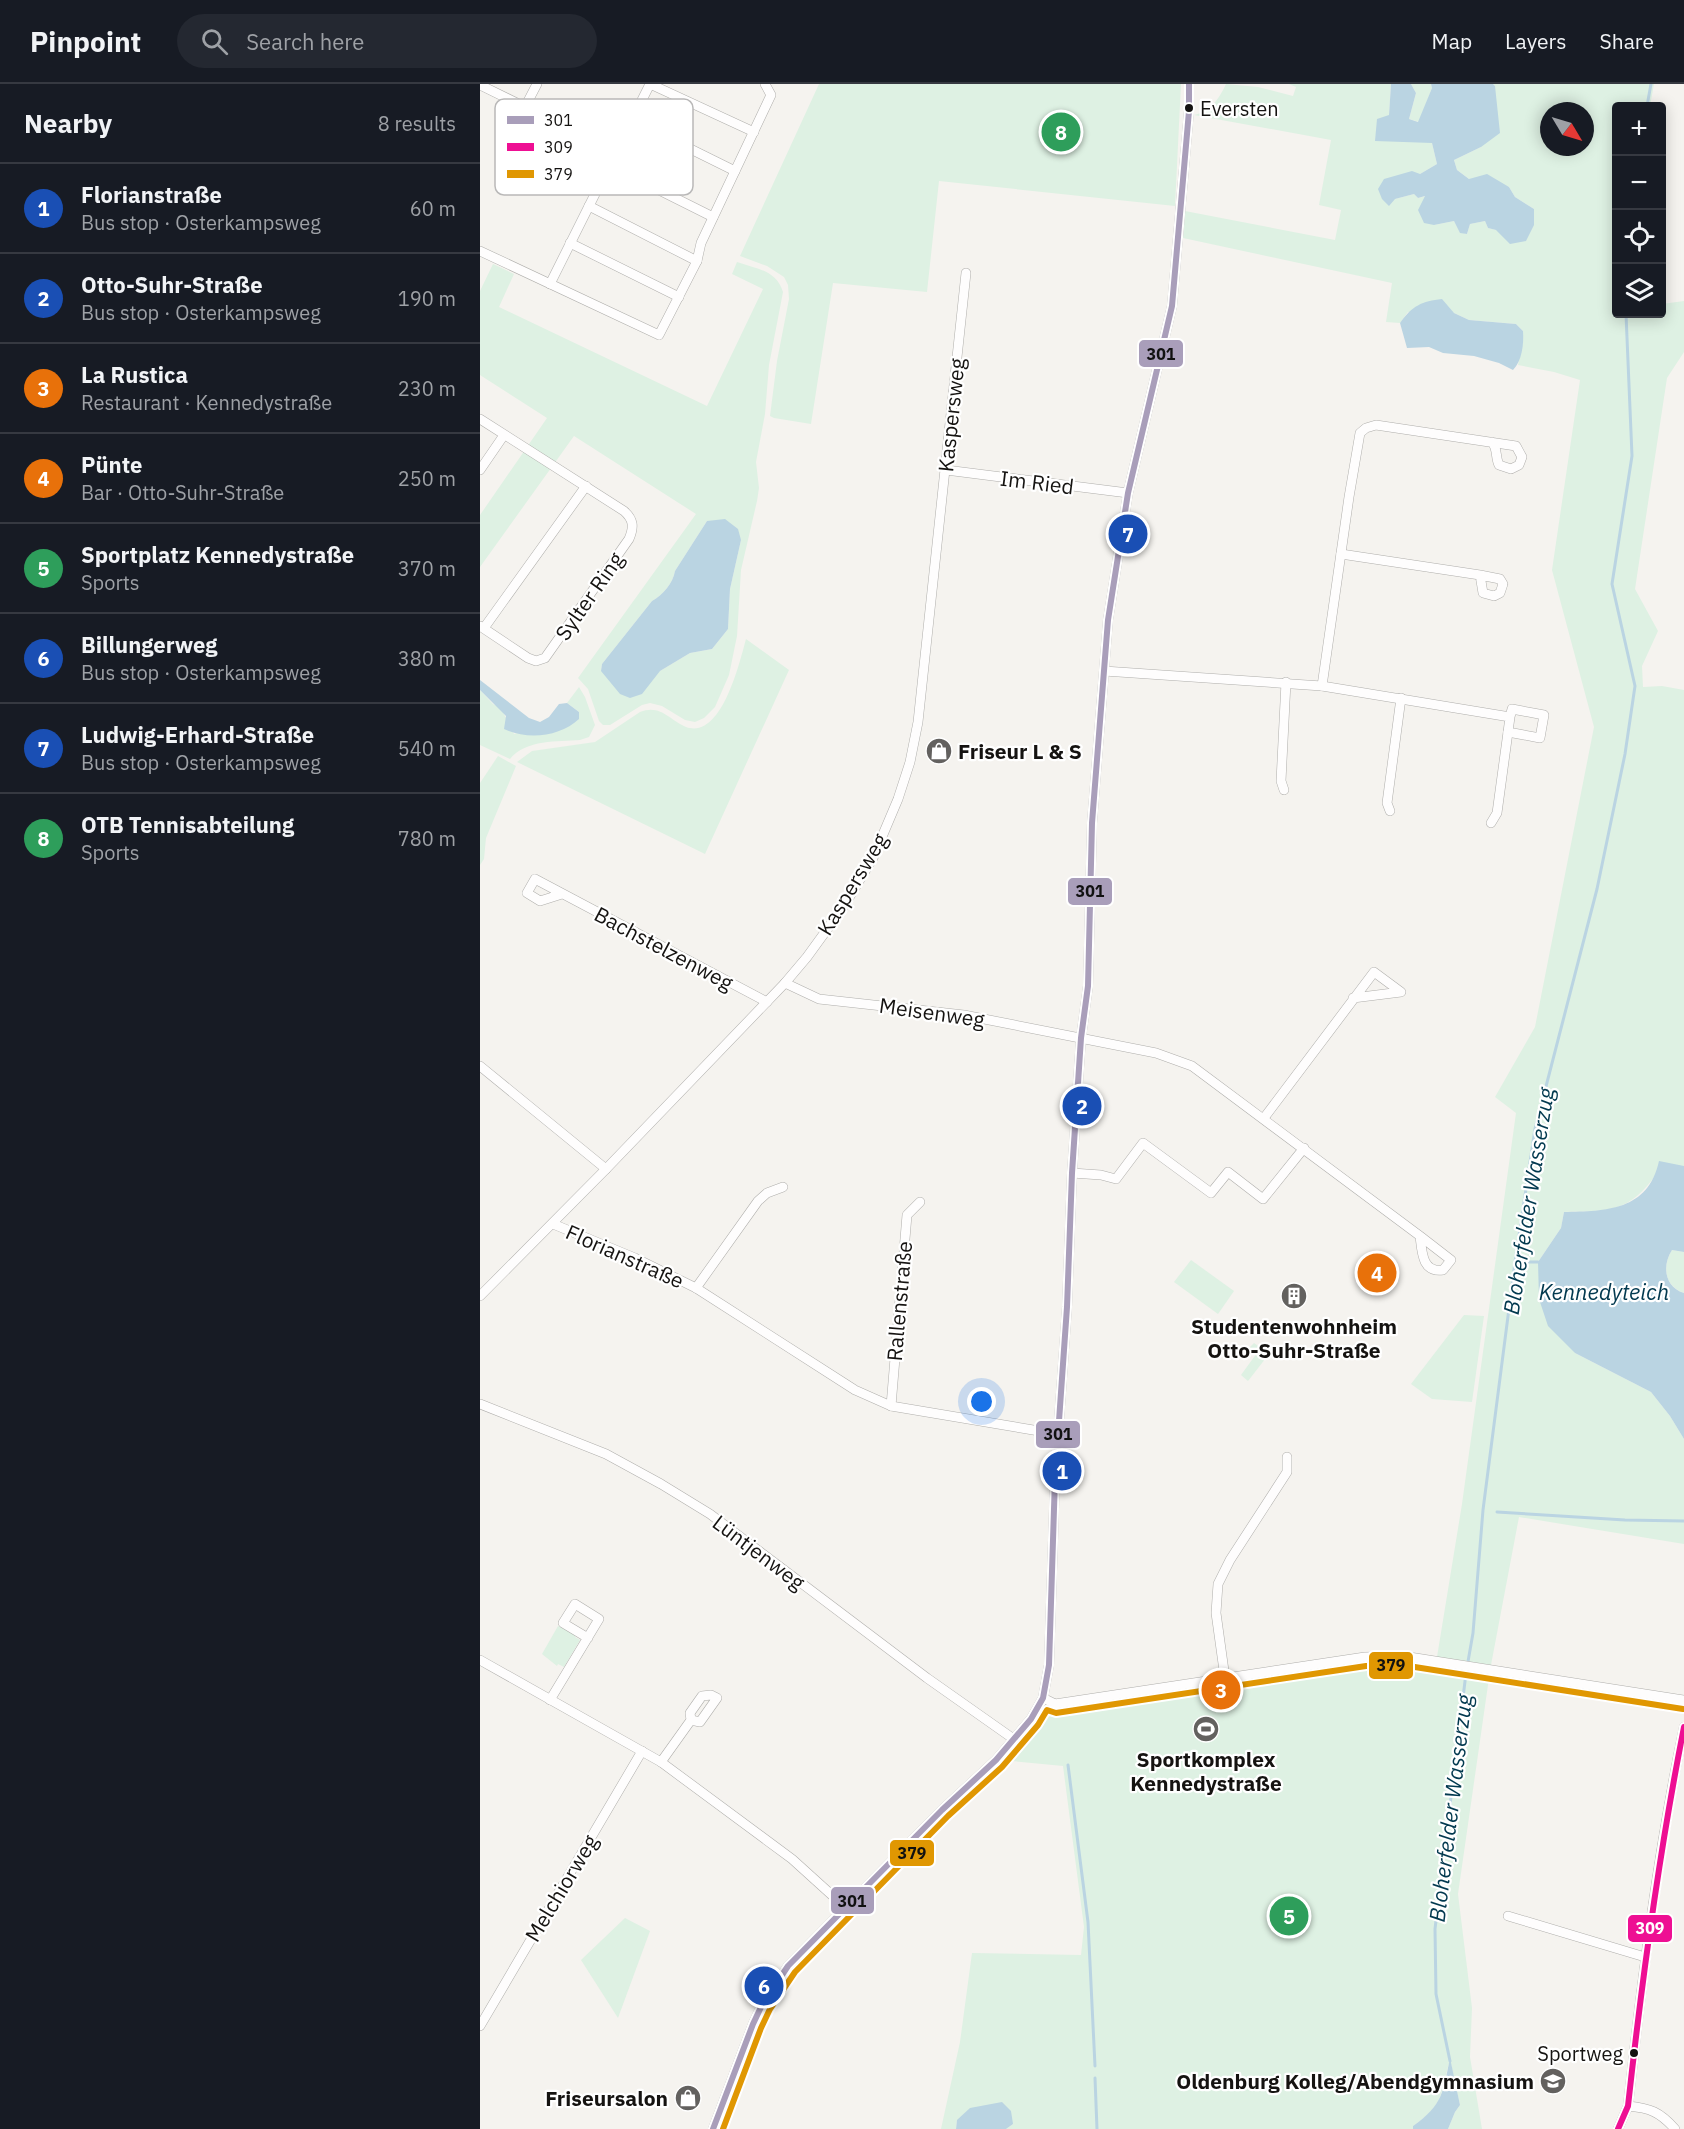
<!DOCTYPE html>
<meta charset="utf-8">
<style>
:root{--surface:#171b24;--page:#242831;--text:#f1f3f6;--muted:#9ea1a6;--line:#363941;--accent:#8c9099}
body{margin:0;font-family:"IBM Plex Sans",sans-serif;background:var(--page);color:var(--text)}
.controls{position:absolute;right:18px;top:18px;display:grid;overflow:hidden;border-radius:6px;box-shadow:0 3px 15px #0003}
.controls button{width:54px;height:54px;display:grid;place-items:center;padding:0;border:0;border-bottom:2px solid var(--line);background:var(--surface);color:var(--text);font:30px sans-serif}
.compass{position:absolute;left:1060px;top:18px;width:54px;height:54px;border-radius:50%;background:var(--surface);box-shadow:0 3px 15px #0003;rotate:128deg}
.you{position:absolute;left:502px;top:1318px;width:21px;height:21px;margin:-15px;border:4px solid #fff;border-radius:50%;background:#1a73e8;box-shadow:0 0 0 9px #1a73e833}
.badge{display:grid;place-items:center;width:39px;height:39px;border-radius:50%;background:var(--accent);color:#fff;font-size:20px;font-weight:700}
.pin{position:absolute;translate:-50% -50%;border:3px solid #fff;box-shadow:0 2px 6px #0006}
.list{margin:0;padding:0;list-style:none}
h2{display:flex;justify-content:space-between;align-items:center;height:78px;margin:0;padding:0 24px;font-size:26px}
h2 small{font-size:20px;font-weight:400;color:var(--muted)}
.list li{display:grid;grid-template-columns:39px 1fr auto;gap:18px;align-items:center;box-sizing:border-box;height:90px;padding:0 24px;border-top:2px solid var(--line)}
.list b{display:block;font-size:22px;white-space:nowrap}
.list p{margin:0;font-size:20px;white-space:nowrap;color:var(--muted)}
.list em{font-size:20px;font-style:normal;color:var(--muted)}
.icon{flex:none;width:33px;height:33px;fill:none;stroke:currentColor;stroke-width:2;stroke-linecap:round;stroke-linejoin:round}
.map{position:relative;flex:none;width:1204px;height:2045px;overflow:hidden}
header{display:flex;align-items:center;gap:36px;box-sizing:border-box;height:84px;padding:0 30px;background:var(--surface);border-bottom:2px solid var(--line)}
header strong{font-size:28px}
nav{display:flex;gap:33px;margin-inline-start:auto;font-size:21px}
.search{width:420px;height:54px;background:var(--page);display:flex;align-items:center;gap:15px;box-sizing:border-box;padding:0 21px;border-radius:33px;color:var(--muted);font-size:22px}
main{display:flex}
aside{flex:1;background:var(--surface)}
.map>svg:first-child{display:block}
.green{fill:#def1e3;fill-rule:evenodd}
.water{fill:#bad4e2}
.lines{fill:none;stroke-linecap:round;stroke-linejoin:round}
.stream{stroke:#bad4e2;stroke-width:3}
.minor-casing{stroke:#afaeab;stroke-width:10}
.minor{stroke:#fefdfd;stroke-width:9}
.bus-1-casing{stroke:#fff;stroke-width:10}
.bus-2-casing{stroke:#fff;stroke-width:10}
.bus-3-casing{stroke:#fff;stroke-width:10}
.bus-1{stroke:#a99eba;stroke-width:6}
.bus-2{stroke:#ee0f93;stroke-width:6}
.bus-3{stroke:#e09702;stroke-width:6}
.bus-dot{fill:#151311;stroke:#fff;stroke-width:2}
.labels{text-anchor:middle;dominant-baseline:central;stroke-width:4.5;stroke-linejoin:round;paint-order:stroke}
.bus-label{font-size:20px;fill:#151311;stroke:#fff;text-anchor:start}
.street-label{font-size:21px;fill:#151311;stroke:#fff}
.poi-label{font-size:21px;font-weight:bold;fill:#151311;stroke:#fff}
.water-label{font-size:22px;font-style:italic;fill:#02394f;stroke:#fff}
.key{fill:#fff;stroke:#b9b8b8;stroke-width:1.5}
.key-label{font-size:16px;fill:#151311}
.line-badge{stroke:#fff;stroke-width:2}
.badge-label{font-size:16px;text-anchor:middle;font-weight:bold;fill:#fff}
.pale-badge-label{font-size:16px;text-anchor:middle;font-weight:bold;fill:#111}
</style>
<header>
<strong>Pinpoint</strong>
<div class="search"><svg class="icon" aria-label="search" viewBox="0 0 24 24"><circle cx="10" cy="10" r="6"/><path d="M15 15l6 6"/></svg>Search here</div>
<nav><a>Map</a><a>Layers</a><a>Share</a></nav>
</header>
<main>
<aside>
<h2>Nearby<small>8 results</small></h2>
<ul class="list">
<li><span class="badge" style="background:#1a4fb4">1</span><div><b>Florianstraße</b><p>Bus stop · Osterkampsweg</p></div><em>60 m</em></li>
<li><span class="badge" style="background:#1a4fb4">2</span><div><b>Otto-Suhr-Straße</b><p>Bus stop · Osterkampsweg</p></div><em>190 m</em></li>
<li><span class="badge" style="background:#e8710a">3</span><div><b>La Rustica</b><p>Restaurant · Kennedystraße</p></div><em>230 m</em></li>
<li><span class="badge" style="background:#e8710a">4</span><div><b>Pünte</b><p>Bar · Otto-Suhr-Straße</p></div><em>250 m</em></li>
<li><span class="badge" style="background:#2e9e5b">5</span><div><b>Sportplatz Kennedystraße</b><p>Sports</p></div><em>370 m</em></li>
<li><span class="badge" style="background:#1a4fb4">6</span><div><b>Billungerweg</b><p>Bus stop · Osterkampsweg</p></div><em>380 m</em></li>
<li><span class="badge" style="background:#1a4fb4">7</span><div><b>Ludwig-Erhard-Straße</b><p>Bus stop · Osterkampsweg</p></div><em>540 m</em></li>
<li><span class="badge" style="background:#2e9e5b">8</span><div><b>OTB Tennisabteilung</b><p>Sports</p></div><em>780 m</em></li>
</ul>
</aside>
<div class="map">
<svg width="1204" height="2045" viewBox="0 0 1204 2045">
<rect width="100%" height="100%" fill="#f5f3ef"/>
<g class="green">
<path d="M339 0H701L695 122 459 97 447 208 353 199 331 340 294 334 290 332 297 277 309 215 308 201 304 193 287 182 260 172Z"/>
<path d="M746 0 778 3 813 12 816 3 809 0H911L909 32 952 59 957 80 940 90 915 115 934 110 938 114 946 112 954 141 974 137 980 148 987 150 990 140 1005 137 1008 144 1016 146 1054 125 1035 113 1029 103 989 95 977 86 974 76 1001 63 1015 2 1013 0H1174L1170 22H1136V230H1182V220L1204 217V268L1187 294 1155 505 1178 547 1162 582 1163 603 1182 602 1204 606V1082L1177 1089C1150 1129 1128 1127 1084 1128L1081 1144 1058 1178 1095 1269 1171 1308 1190 1332 1204 1355V1460L1039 1433 1011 1581 957 1573 982 1420 1036 1029 1015 1013 1055 943 1114 643 1072 486 1100 296 1074 288 1038 281 1043 256V247L1036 240 989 236 974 229 928 228 920 239 906 238 912 199 703 154 705 127 855 156 861 126 839 121 851 56 714 31C731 27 739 15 746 0ZM1069 27H1105V63H1069Z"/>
<path d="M931 0H951L952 4 939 38 929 35 936 9Z"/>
<path d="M257 178C277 185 296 186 303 208L289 281 285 330 276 378 279 404 277 417 261 486 257 552 249 591 235 623 224 634 215 638 205 636 182 622 170 619 162 621 130 641H123L119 637 108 605 98 594 216 430 94 352 0 483V431L67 334 0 291V207L13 180 34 190 19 223 227 322 283 205 252 190ZM227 437 261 456 250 505 248 545 232 565 210 569 180 587H121L122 580 172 517C183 511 193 499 195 487Z"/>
<path d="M266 555 309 586 225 770 37 678 52 667 115 658 160 628C181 620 189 636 206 643 242 656 260 577 266 555Z"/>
<path d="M99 603 105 613 115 641 109 653 100 656C78 658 46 655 30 675L0 661V606L13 620 21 624 34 650 99 628 87 619Z"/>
<path d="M18 672 36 682 6 754 4 775 0 781V699Z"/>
<path d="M1192 1166 1204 1168V1209C1184 1202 1182 1182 1192 1166Z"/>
<path d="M711 1176 754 1207 738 1230 694 1198Z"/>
<path d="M984 1231 1004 1232 992 1318 952 1315 931 1300Z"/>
<path d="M774 1259 789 1270 768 1297 761 1291 777 1269 770 1263Z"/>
<path d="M78 1542 96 1550 95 1553 100 1556 84 1583 78 1580 77 1582 62 1570Z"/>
<path d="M928 1582 1009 1594 978 1810 992 1924 990 1973 1002 2045H968L975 2028 980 2021 970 1976C960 2010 965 2020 933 2042V2045H526L533 2040 477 2036 476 2045H461L480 1958 492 1869 601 1871 604 1843 583 1682 532 1677 570 1627 613 1624 728 1602 791 1593 859 1586Z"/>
<path d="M145 1834 170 1847 138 1934 101 1876Z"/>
</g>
<g class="water">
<path d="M911 0H931L936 9 929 35 938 38 952 4 951 0H1013L1015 2 1020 49 1001 63 974 76 977 86 989 95 1007 90 1029 103 1035 113 1054 125V141L1046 157 1030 160 1016 146 1008 144 1005 137 990 140 987 150 980 149 974 137 954 141 944 139 938 126 945 112 938 114 934 110 915 115 909 122 902 115 898 105 904 95 932 87 940 90 957 80 952 59 895 57 897 35 909 31Z"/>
<path d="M962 215 974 229 989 236 1036 240 1043 247C1044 260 1042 277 1033 286L1019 279 994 272 963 269 949 263 927 264 920 239C932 222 942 217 962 215Z"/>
<path d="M245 435 258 445 261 456 250 505 248 545 232 565 210 569 180 587 162 610 150 614 140 610 121 587 122 580 172 517C183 511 193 499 195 487L227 437Z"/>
<path d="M0 596 49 634 60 638 69 633 79 620 87 619 99 628V635C80 653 47 656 24 645L26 632 0 606Z"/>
<path d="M1179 1077 1204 1082V1168L1192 1166C1182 1181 1184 1203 1204 1209V1379V1355L1190 1332 1171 1308 1095 1269 1068 1242 1059 1215 1058 1178 1081 1144 1084 1128C1126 1127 1168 1127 1179 1077Z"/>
<path d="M970 1974 980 2021 975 2028 968 2045H933V2042C963 2021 963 2008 970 1974Z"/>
<path d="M522 2018 531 2027 533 2040 526 2045H476L477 2036 490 2024Z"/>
</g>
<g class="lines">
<g class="stream">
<path d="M1167 22 1171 0"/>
<path d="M1036 1178H1058"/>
<path d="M1017 1428 1145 1436 1204 1437"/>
<path d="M588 1681 608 1838 615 1982"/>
<path d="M970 1977 956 1910 955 1845 986 1589 993 1549 1003 1426 1035 1178 1055 1045 1117 805 1145 670 1155 602 1132 500 1152 372 1146 230"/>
<path d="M615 1994 617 2045"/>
</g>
<defs>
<g id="minor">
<path d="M170 0 274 48"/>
<path d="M0 1 45 23 57 0"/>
<path d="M152 36 255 87"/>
<path d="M129 81 233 133"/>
<path d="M109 122 217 177"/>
<path d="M90 159 199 213"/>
<path d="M0 167 179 251 217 177 221 159 291 11 285 0"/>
<path d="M70 200 170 0"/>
<path d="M0 335 144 427C154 436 154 443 149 455L65 574 56 577 48 574 0 542"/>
<path d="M0 386 24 351"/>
<path d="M466 386 648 409"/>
<path d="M861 470 1000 491 1020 495 1023 500 1020 509 1014 512 1003 509 1000 491"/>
<path d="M4 544 106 402"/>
<path d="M624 587 842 602 1030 633 1032 625 1064 631 1060 654 1028 648 1030 633"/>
<path d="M842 602 869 413 880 349 886 344 896 341 1036 362 1042 373 1039 381 1031 385 1019 381C1015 373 1018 365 1012 358"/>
<path d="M804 706 801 697 806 598"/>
<path d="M910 727 907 719 921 614"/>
<path d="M1011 739 1017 729 1028 648"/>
<path d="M82 810 60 817 47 809 55 795 287 918"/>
<path d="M305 899 339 915 484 931 676 969 712 982 940 1152C942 1168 942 1189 963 1186L971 1176 940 1152"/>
<path d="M0 982 126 1085"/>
<path d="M784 1034 894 888 921 908 873 914"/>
<path d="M592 1089 621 1091 636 1095 663 1059 731 1109 748 1088 783 1115 824 1064"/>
<path d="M73 1140 155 1174 216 1204 375 1306 411 1322 577 1350"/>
<path d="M216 1204 278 1117 287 1109 303 1103"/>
<path d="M0 1212 126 1085 305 899 327 873 364 822 393 774 418 715 430 678 438 638 486 189"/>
<path d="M0 1320 126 1370 181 1400 230 1430 447 1594 535 1656"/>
<path d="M411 1322 427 1131 440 1118"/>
<path d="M0 1576 181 1678 312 1775 365 1823"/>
<path d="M745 1594 736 1529 738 1500 750 1476 807 1388V1373"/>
<path d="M563 1614 575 1620 885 1573 923 1572 1204 1616"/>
<path d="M70 1616 119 1535 95 1520 83 1539 108 1554"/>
<path d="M181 1678 211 1636 220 1638 237 1614 231 1611 222 1612 210 1629 211 1636"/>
<path d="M1028 1832 1165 1873"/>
<path d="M0 1942 162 1667"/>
<path d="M1148 2022C1170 2024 1180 2028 1195 2045"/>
<path d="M233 2045 273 1940 282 1921 308 1882 462 1726 516 1676 551 1635 563 1614 569 1581 575 1394 587 1223 592 1089 601 954 608 902 612 739 628 536 648 409 692 222 709 27V0"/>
<path d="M1138 2045 1148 2022C1162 1895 1178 1768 1204 1643"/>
</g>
</defs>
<use href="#minor" class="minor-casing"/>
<use href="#minor" class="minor"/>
<defs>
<path id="bus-1" d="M233 2045 273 1940 282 1921 308 1882 462 1726 516 1676 551 1635 563 1614 569 1581 575 1394 587 1223 592 1089 601 954 608 902 612 739 628 536 648 409 692 222 709 27V0"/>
<path id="bus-2" d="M1138 2045 1148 2022C1162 1895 1179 1769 1204 1643"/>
<path id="bus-3" d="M243 2045 281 1944 290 1925 315 1888 468 1732 522 1683 558 1641 567 1626 576 1629 886 1582 922 1581 1203 1625"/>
</defs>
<use href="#bus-1" class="bus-1-casing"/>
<use href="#bus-2" class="bus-2-casing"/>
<use href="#bus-3" class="bus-3-casing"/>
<use href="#bus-1" class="bus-1"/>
<use href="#bus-2" class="bus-2"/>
<use href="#bus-3" class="bus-3"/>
</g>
<defs>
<symbol id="shop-disc" viewBox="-11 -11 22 22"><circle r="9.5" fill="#63615f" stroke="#fff"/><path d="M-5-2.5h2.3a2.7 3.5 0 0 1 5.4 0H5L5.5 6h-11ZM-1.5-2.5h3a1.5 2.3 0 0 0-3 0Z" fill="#fff"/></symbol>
<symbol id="building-disc" viewBox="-11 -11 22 22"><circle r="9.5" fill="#63615f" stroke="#fff"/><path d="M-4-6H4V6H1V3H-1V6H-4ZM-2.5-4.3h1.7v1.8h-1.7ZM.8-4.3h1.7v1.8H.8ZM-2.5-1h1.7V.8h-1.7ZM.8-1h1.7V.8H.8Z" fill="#fff"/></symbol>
<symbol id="stadium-disc" viewBox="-11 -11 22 22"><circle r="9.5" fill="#63615f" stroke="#fff"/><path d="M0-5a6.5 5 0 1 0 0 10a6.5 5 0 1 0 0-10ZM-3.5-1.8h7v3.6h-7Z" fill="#fff"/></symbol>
<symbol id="school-disc" viewBox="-11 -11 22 22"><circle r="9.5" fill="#63615f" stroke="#fff"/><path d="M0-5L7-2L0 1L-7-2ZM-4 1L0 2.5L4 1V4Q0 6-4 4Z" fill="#fff"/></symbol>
</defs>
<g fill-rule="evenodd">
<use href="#shop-disc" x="444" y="652" width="30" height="30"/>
<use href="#building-disc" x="799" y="1197" width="30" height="30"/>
<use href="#stadium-disc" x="711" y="1630" width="30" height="30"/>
<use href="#school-disc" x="1058" y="1982" width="30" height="30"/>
<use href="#shop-disc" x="193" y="1999" width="30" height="30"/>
</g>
<g class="bus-dot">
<circle cx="709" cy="24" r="5"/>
<circle cx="1154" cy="1969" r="5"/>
</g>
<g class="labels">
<g class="bus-label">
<text x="720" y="24">Eversten</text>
<text x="1143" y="1969" text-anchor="end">Sportweg</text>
</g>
<g class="street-label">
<text transform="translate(471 331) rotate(-84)">Kaspersweg</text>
<text transform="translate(557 398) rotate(7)">Im Ried</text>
<text transform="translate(109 512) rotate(-55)">Sylter Ring</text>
<text transform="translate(372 800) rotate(-59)">Kaspersweg</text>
<text transform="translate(184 864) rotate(28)">Bachstelzenweg</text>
<text transform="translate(452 928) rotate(8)">Meisenweg</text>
<text transform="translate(145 1172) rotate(24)">Florianstraße</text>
<text transform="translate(419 1217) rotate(-85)">Rallenstraße</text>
<text transform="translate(279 1468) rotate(37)">Lüntjenweg</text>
<text transform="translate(81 1804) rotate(-59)">Melchiorweg</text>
</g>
<g class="poi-label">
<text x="478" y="667" text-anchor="start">Friseur L &amp; S</text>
<text x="814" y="1242">Studentenwohnheim<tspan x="814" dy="24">Otto-Suhr-Straße</tspan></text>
<text x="726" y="1675">Sportkomplex<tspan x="726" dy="24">Kennedystraße</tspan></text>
<text x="1054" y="1997" text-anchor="end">Oldenburg Kolleg/Abendgymnasium</text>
<text x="188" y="2014" text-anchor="end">Friseursalon</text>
</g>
<g class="water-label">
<text transform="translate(1048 1117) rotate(-81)">Bloherfelder Wasserzug</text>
<text x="1124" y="1207">Kennedyteich</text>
<text transform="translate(970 1724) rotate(-83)">Bloherfelder Wasserzug</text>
</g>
</g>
<rect x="15" y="15" width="198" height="96" rx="9" class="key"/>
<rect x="27" y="32" width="27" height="8" fill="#a99eba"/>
<rect x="27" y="59" width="27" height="8" fill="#ee0f93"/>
<rect x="27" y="86" width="27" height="8" fill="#e09702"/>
<g class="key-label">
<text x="64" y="42">301</text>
<text x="64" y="69">309</text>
<text x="64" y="96">379</text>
</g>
<g class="line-badge">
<rect x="658" y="255" width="46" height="29" rx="6" fill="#a99eba"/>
<rect x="587" y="793" width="46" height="29" rx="6" fill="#a99eba"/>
<rect x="555" y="1336" width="46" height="29" rx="6" fill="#a99eba"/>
<rect x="888" y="1567" width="46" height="29" rx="6" fill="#e09702"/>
<rect x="409" y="1755" width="46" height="28" rx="6" fill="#e09702"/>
<rect x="350" y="1802" width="45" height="29" rx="6" fill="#a99eba"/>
<rect x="1147" y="1830" width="46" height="29" rx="6" fill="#ee0f93"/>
</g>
<g class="badge-label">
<text x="1170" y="1850">309</text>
</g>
<g class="pale-badge-label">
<text x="681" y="276">301</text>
<text x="610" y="813">301</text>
<text x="578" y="1356">301</text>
<text x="911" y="1587">379</text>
<text x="432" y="1775">379</text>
<text x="372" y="1823">301</text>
</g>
</svg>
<div class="controls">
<button>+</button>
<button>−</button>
<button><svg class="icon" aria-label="locate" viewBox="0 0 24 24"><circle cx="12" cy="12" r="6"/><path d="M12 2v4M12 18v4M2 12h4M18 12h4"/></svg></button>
<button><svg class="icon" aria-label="layers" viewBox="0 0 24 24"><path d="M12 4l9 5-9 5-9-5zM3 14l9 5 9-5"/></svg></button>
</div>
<svg class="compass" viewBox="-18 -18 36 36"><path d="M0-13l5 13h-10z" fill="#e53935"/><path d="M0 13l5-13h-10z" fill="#9ea1a6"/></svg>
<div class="you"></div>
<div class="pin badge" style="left:582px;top:1387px;background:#1a4fb4">1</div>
<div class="pin badge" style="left:602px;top:1022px;background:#1a4fb4">2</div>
<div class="pin badge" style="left:741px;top:1606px;background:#e8710a">3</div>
<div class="pin badge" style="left:897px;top:1189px;background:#e8710a">4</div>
<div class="pin badge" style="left:809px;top:1832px;background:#2e9e5b">5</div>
<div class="pin badge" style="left:284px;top:1902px;background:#1a4fb4">6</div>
<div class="pin badge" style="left:648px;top:450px;background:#1a4fb4">7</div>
<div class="pin badge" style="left:581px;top:48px;background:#2e9e5b">8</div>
</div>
</main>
